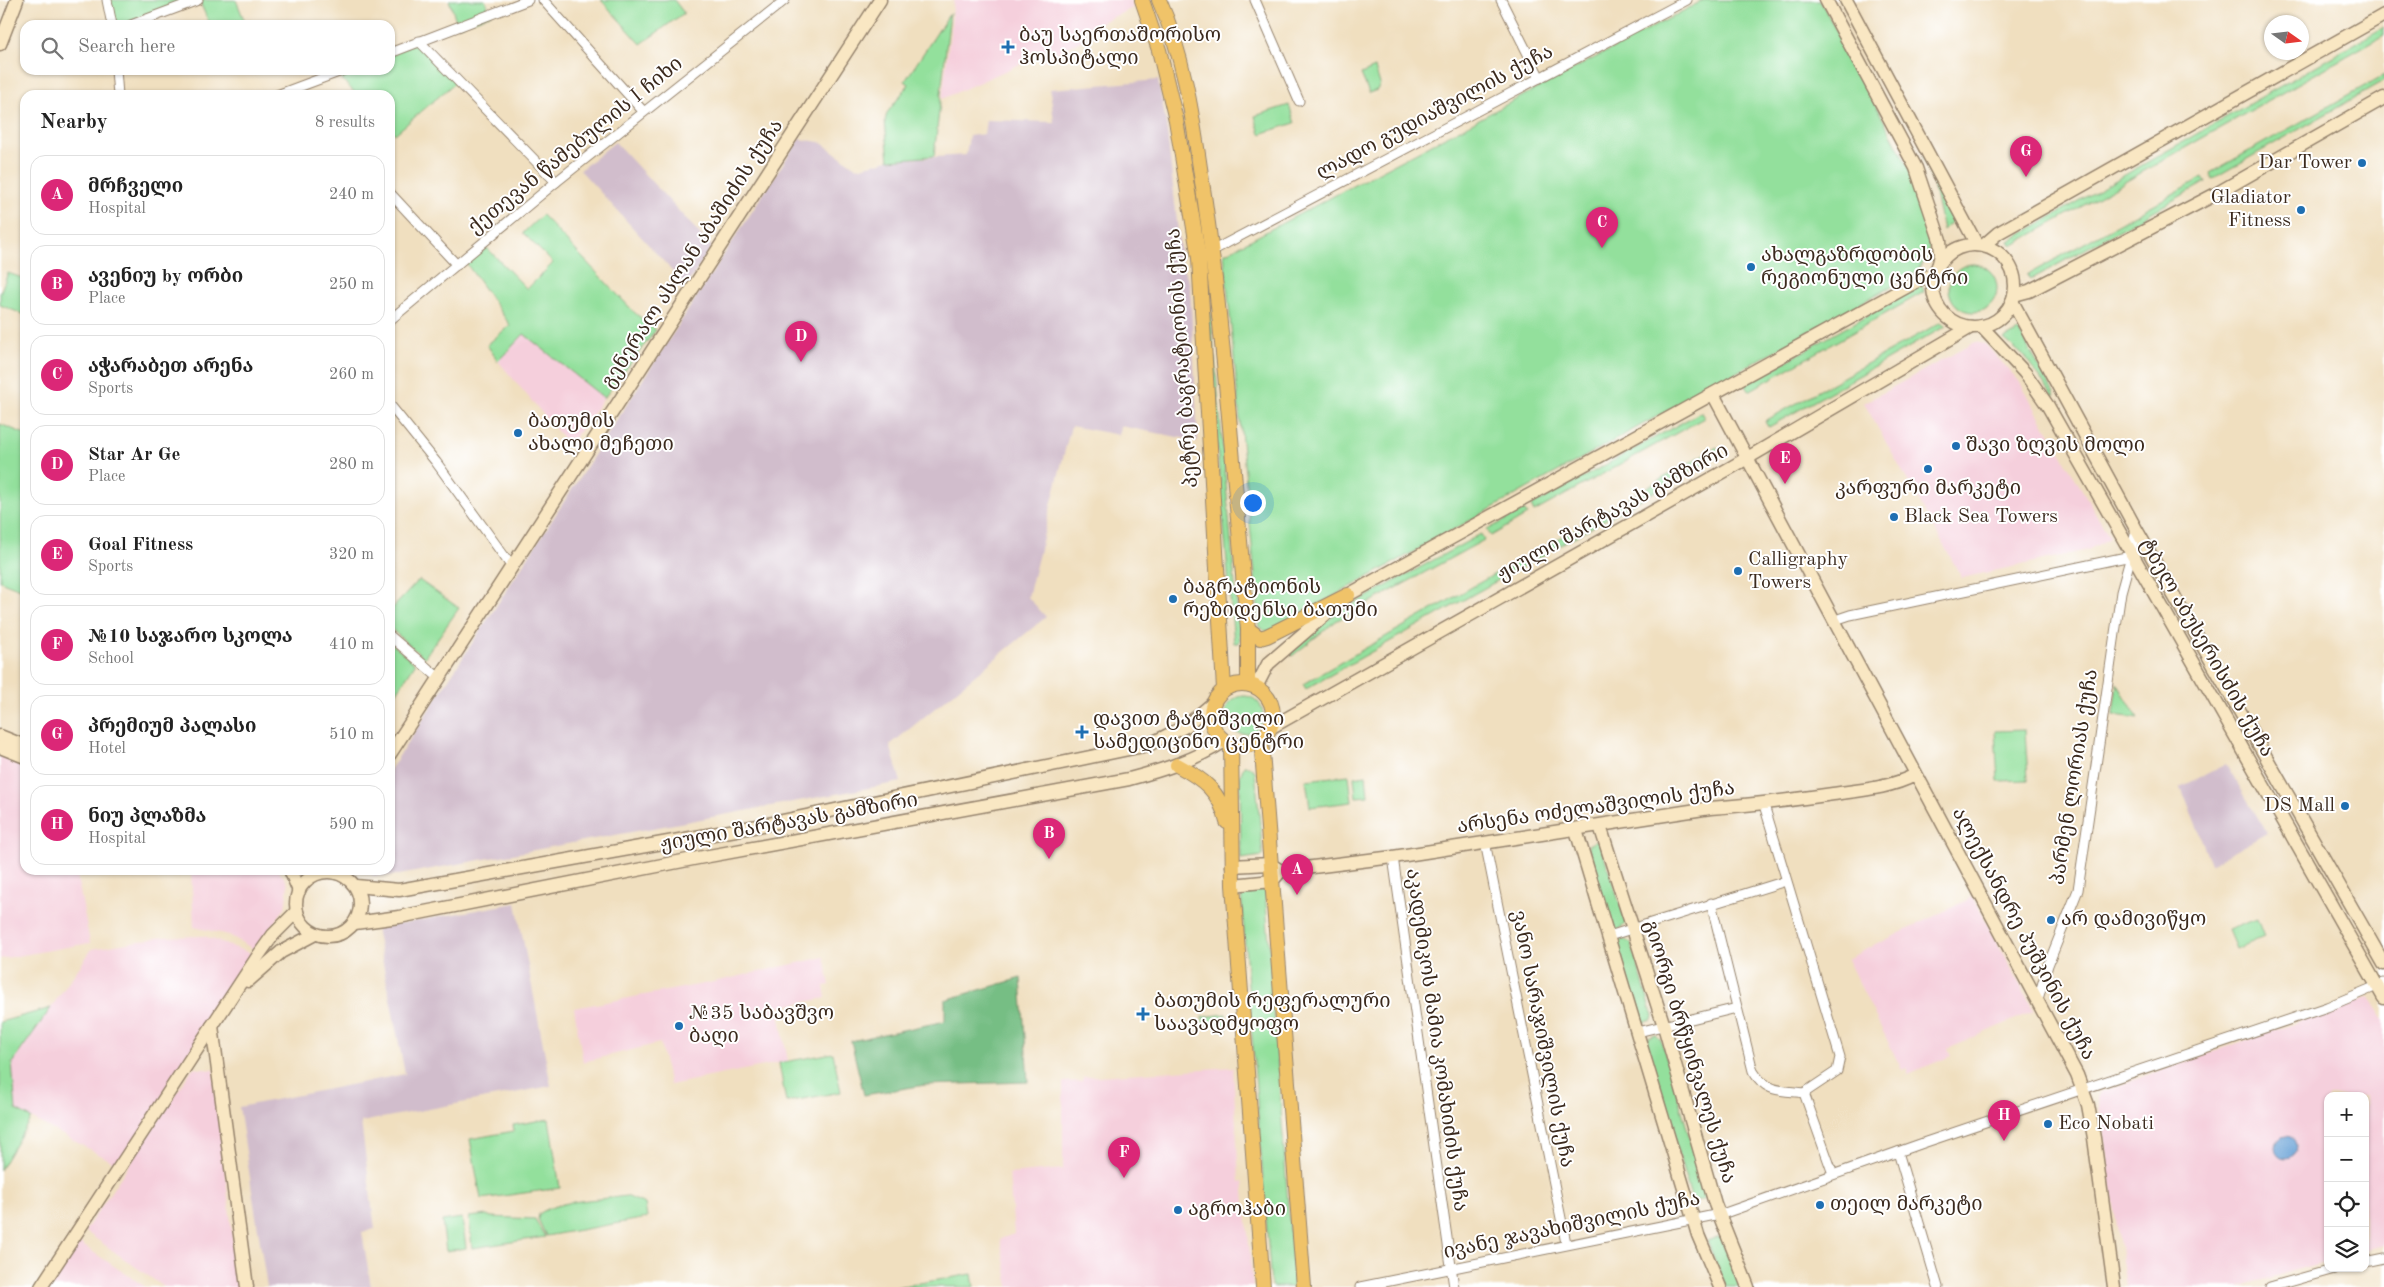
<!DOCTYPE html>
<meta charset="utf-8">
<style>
:root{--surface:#fff;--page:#f2f2f2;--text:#222;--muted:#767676;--line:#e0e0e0;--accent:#db2777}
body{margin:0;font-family:"Old Standard TT","Noto Serif Georgian",serif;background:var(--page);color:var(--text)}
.controls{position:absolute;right:15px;bottom:15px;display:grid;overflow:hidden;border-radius:10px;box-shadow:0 1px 4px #0004}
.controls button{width:45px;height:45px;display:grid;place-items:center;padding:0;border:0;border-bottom:1px solid var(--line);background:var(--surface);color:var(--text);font:25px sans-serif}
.compass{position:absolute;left:2264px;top:15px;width:45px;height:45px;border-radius:50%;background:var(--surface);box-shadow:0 1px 4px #0004;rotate:104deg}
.you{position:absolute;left:1252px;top:502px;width:18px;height:18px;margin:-12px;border:4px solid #fff;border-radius:50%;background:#1a73e8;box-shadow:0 0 0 8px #1a73e833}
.badge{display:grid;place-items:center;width:32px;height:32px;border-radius:50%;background:var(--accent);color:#fff;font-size:16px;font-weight:700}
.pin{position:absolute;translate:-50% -41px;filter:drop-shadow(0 1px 2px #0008)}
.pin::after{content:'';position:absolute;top:26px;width:18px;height:15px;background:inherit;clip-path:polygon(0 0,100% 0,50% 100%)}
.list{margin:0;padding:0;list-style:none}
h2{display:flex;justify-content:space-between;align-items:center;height:65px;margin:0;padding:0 20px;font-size:21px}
h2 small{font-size:16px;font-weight:400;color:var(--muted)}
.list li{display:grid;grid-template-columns:32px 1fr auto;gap:15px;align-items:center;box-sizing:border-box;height:80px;margin:0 10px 10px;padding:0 10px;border:1px solid var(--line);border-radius:15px}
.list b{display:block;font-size:19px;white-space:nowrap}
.list p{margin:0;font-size:16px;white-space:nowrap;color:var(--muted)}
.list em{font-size:16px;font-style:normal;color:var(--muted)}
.icon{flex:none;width:28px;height:28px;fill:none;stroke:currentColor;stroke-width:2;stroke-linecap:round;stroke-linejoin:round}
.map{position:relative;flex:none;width:2384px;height:1287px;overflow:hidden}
.search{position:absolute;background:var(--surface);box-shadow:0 1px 4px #0004;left:20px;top:20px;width:375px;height:55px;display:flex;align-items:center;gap:12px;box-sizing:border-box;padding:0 18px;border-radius:15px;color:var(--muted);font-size:19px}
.panel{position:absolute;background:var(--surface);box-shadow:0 1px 4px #0004;left:20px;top:90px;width:375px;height:785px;border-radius:15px}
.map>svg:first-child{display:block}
.built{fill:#f5cfdc}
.industrial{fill:#d1bdcc}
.green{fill:#93e09c;stroke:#67855d}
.forest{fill:#76be84;stroke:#587451}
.water{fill:#67a1d6;stroke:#51667a}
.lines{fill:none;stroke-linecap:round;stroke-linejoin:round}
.street-casing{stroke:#96846e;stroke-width:11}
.secondary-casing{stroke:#96846e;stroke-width:15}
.primary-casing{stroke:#96846e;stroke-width:16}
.street{stroke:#fff;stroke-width:9}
.secondary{stroke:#f9e7c3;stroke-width:12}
.primary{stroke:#f0c369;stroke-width:14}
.poi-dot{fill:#1f6fb2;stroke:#fff;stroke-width:2}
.labels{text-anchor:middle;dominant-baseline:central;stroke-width:4;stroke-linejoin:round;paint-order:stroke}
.poi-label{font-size:20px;fill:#3b2a1e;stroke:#fff;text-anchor:start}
.street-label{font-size:20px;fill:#3b2a1e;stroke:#fff}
</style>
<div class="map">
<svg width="2384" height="1287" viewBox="0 0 2384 1287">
<rect width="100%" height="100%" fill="#fff"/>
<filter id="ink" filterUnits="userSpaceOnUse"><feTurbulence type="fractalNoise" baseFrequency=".02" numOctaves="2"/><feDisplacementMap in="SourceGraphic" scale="10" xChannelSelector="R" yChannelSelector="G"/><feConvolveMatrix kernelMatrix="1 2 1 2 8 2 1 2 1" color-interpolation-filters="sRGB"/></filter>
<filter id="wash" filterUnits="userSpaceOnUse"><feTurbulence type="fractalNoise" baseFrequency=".0096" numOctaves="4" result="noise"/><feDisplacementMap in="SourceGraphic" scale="20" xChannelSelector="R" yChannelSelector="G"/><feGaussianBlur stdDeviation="1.12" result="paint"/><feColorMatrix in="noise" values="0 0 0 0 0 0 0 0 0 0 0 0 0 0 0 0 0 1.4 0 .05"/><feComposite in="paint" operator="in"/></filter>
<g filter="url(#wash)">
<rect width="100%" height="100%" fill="#f0dfbf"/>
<g class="built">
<path d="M954 0H1130L1133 8 1084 30 1087 38 1049 56 1044 61 1036 57 942 99Z"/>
<path d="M524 334 604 398 569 445 498 361Z"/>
<path d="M1975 342 1985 344 2019 381 2110 538 2088 550 1962 578 1864 403Z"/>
<path d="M0 755 25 764V870H76L90 943 0 959Z"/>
<path d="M191 870H277L283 876 288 884 285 908 255 950 229 935 194 927Z"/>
<path d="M1973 897 2034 1011 1947 1049 1951 1056 1908 1074V1068L1902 1070 1847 959Z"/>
<path d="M204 936 258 956 121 1166 16 1110 12 1063 92 949 163 937Z"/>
<path d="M824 957 830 985 824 986 826 998 778 1007 788 1061 670 1085 660 1043 583 1062 574 1008 709 983Z"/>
<path d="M2370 996 2384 1021V1245L2365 1250V1096H2328V1261L2239 1287H2126L2098 1098 2100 1092Z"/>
<path d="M1233 1067 1239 1182 1243 1181 1253 1287H1009L1000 1239 1014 1234 1009 1174 1063 1169V1082L1082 1081 1083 1077Z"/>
<path d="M193 1068 214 1070 238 1287H164L85 1231Z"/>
<path d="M78 1242 144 1286 143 1287H49Z"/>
</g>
<g class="industrial">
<path d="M1158 80 1166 123 1182 267 1190 284 1198 441 1120 426 1119 435 1071 426 1028 597 1046 617 890 745 901 782 399 875 375 876 360 870H390V770L799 139 820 142 857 168 889 160 966 155 969 136 984 134 986 120 1054 122 1050 89Z"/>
<path d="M615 142 712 247 686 286 580 170Z"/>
<path d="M2226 764 2267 833 2211 864 2181 787Z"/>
<path d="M516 903 551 1086 361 1122 375 1229 362 1232 371 1287H267L239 1107 405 1074 376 928Z"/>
</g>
<g class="green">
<path d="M107 0H198L131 25H112Z"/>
<path d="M199 0H236L245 22 251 20 252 25H210Z"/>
<path d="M449 0H485L491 14 458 26Z"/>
<path d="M601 0H674L684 13 641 44Z"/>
<path d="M1704 0H1820L1909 168 1929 239C1931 254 1924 262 1915 273L1273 630 1266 631 1260 628 1224 254Z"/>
<path d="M950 13 934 156 889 160 885 121 887 113 909 84 905 81Z"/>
<path d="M2384 27V35L2012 246 2009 241Z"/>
<path d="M419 41 457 81 395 134 390 129V95H357L336 73 344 70H390V53Z"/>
<path d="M1375 68 1380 84 1377 90 1369 93 1361 74Z"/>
<path d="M2384 75V81L2212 179 2210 173Z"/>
<path d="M1289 105 1295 123 1260 134 1255 116Z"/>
<path d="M1922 156 1957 217 1943 230 1932 180Z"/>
<path d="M2203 177 2206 182 2030 280 2027 275Z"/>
<path d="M542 215 635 313 656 330 604 398 524 334 498 361 487 345 510 325 466 263 487 248 527 289 553 263 523 233Z"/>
<circle cx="1973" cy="288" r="24"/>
<path d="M8 273 25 279V315L0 305V293Z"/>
<path d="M1207 273 1240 640 1239 643H1234L1202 274Z"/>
<path d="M1922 285 1924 292 1749 391 1745 384Z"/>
<path d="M1941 322 1946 326 1769 427 1765 421Z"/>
<path d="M2019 331 2055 395 2053 396 2025 357 2004 339Z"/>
<path d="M1701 412 1704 418 1534 512 1531 506Z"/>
<path d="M0 424 25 434V591L0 581Z"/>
<path d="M1717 447 1721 454 1553 549 1550 543Z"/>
<path d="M1524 510 1527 515 1491 536 1487 530Z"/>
<path d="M1481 534 1484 540 1336 621 1292 656 1290 652 1329 619 1344 609Z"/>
<path d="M1543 547 1547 553 1510 574 1507 568Z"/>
<path d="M1500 571 1504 577 1306 689 1303 684Z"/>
<path d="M419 580 459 608 424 658 390 628V611Z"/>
<path d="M390 642 415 664 390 703Z"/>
<path d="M2117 683 2138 718 2113 715Z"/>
<circle cx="1244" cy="715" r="19"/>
<path d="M2025 730 2028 780 1998 781 1995 731Z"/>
<path d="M1244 766H1249L1255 771 1263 856 1241 859 1240 776Z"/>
<path d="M1349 775 1352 802 1310 807 1306 780Z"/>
<path d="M1366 775 1368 796 1356 797 1354 777Z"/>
<path d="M1596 841 1601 846 1626 923 1617 931 1611 928 1588 845Z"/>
<path d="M1262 888 1265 890 1294 1287H1273L1271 1284 1241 893Z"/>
<path d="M2257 919 2264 937 2236 949 2228 930Z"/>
<path d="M1619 940H1625L1631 943 1653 1016 1652 1020 1643 1023 1640 1021 1616 944Z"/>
<path d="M51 1008 12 1063 16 1110 31 1118 0 1170V1022Z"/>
<path d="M1226 1014 1227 1030H1217L1216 1023 1203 1025 1202 1017Z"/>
<path d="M1656 1035 1661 1040 1706 1193C1703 1201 1699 1201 1692 1200L1646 1044 1648 1037Z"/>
<path d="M833 1053 841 1092 786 1102 779 1063Z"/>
<path d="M549 1119 560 1188 481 1199 470 1139 514 1131 513 1125Z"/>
<path d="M626 1196 645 1204 647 1218 546 1236 538 1219 539 1214C560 1199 601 1200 626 1196Z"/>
<path d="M487 1215 491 1217 535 1219 545 1237 472 1248 469 1217Z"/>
<path d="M462 1218 466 1248 446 1251 442 1221Z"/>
<path d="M1720 1236 1741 1287H1726L1707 1241Z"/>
<path d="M972 1274 974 1287H897Z"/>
</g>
<path class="forest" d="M1021 978 1028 1082 925 1085 864 1095 851 1041 945 1021V1000Z"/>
<circle class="water" cx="2286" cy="1147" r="11"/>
</g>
<g filter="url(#ink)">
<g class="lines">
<defs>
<g id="street">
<path d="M107 0 112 25"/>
<path d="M543 0 643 111"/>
<path d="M1255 0 1299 101"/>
<path d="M1501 0 1540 78"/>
<path d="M131 25 198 0"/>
<path d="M419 41 556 182"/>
<path d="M390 53 528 0"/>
<path d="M116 70 118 95"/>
<path d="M277 95 344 70"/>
<path d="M390 193 457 265"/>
<path d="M1208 253 1687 0"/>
<path d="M390 320 556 182 785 0"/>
<path d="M390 405 436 462 512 567"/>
<path d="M1835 620 1850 615 2131 556"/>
<path d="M390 636 439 678"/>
<path d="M1485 842 1566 1243"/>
<path d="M1393 857 1454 1287"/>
<path d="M1711 903 1753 1071C1766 1093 1781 1090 1804 1093L1837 1071 1840 1057 1764 805"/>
<path d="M1609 936 1786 881"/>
<path d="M2038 999 2048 965 2078 890 2121 592 2131 556 2136 529"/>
<path d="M1638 1032 1737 1008"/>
<path d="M1804 1093 1833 1174"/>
<path d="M1898 1152 1938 1287"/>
<path d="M2365 1262 2384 1258"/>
<path d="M1360 1287 1725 1213 1926 1142 2327 1007 2384 983"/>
<path d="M2270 1287 2338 1268"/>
</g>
<g id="secondary">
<path d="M1826 0 1916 168 1940 240 1941 255 1938 267"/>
<path d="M1846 0 1977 245"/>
<path d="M0 44 17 0"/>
<circle cx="1974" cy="286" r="41"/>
<path d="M1983 246 1998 233 2384 15"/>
<path d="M2014 295 2029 291 2214 195 2384 98"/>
<path d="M2012 301 2136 529 2384 964"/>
<path d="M1981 326 2025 373 2048 406 2384 998"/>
<path d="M1713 394 2077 1075 2088 1105 2094 1138 2114 1287"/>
<path d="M1256 687 1268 664 1348 595 1921 279 1935 274"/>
<path d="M1270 728 1732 467 1971 327"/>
<path d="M0 736 25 746"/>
<path d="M0 747 25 757"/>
<path d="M390 754 880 0"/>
<path d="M1600 826 1664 1026 1715 1204 1748 1287"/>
<path d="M1576 830 1698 1235 1720 1287"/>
<path d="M1232 866 1270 864 1281 871 1393 857 1710 808C1751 805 1792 800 1833 794 1861 790 1890 788 1915 775"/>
<path d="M290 870 299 891"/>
<circle cx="328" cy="904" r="32"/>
<path d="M1233 885 1272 881 1279 873"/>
<path d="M356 886 399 890 758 826 1148 745 1186 726 1212 704"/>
<path d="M355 923 399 917 698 858 1129 779C1163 770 1195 760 1225 741"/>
<path d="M248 981 281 952 315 934"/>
<path d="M212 1026 247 1287"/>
<path d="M41 1287 258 956 273 935 297 911"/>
</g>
<g id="primary">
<path d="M1142 0 1159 50 1176 120 1199 258 1224 689"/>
<path d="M1159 0C1187 62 1194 129 1204 195 1225 339 1234 484 1248 629V684"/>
<path d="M1248 629 1260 638 1267 636 1348 595"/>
<circle cx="1242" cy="715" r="31"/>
<path d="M1261 739 1304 1287"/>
<path d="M1231 744 1233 885 1263 1287"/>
<path d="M1177 765C1203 779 1220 791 1227 822"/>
</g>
</defs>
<use href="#street" class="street-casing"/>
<use href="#secondary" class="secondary-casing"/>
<use href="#primary" class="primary-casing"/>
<use href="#street" class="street"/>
<use href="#secondary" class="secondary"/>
<use href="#primary" class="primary"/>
</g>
</g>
<g class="poi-dot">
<path d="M1005.5 39.5h5v5h5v5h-5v5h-5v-5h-5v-5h5z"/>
<circle cx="2362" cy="163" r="5"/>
<circle cx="2301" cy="210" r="5"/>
<circle cx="1751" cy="267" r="5"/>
<circle cx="518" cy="433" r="5"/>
<circle cx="1956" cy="446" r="5"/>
<circle cx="1928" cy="469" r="5"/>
<circle cx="1894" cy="517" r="5"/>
<circle cx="1738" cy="571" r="5"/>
<circle cx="1173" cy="599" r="5"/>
<path d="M1079.5 724.5h5v5h5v5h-5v5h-5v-5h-5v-5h5z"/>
<circle cx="2345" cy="806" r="5"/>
<circle cx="2051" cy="920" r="5"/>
<path d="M1140.5 1006.5h5v5h5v5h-5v5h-5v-5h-5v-5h5z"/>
<circle cx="679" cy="1026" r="5"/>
<circle cx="2048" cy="1124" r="5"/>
<circle cx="1820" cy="1205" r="5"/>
<circle cx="1178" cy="1210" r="5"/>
</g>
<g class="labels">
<g class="poi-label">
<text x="1019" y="36">ბაუ საერთაშორისო<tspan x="1019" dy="23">ჰოსპიტალი</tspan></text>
<text x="2352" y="163" text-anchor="end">Dar Tower</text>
<text x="2291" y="198" text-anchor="end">Gladiator<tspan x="2291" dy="23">Fitness</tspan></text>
<text x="1761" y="256">ახალგაზრდობის<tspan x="1761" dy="23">რეგიონული ცენტრი</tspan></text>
<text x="528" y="422">ბათუმის<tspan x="528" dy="23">ახალი მეჩეთი</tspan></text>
<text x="1966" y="446">შავი ზღვის მოლი</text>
<text x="1928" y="489" text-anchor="middle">კარფური მარკეტი</text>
<text x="1904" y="517">Black Sea Towers</text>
<text x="1748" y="560">Calligraphy<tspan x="1748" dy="23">Towers</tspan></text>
<text x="1183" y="588">ბაგრატიონის<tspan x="1183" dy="23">რეზიდენსი ბათუმი</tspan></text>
<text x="1093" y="720">დავით ტატიშვილი<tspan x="1093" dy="23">სამედიცინო ცენტრი</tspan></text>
<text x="2335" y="806" text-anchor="end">DS Mall</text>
<text x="2061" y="920">არ დამივიწყო</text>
<text x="1154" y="1002">ბათუმის რეფერალური<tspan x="1154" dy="23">საავადმყოფო</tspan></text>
<text x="689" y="1014">№35 საბავშვო<tspan x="689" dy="23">ბაღი</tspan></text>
<text x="2058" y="1124">Eco Nobati</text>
<text x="1830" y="1205">თეილ მარკეტი</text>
<text x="1188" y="1210">აგროჰაბი</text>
</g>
<g class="street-label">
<text transform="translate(1435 113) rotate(-28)">ლადო გუდიაშვილის ქუჩა</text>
<text transform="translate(576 146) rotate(-39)">ქეთევან წამებულის I ჩიხი</text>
<text transform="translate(693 254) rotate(-57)">გენერალ ასლან აბაშიძის ქუჩა</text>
<text transform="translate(1183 358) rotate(-94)">პეტრე ბაგრატიონის ქუჩა</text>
<text transform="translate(1613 513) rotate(-29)">ჟიული შარტავას გამზირი</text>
<text transform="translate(2206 648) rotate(60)">ტბელ აბუსერისძის ქუჩა</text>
<text transform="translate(2075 777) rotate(-81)">პარმენ ლორიას ქუჩა</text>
<text transform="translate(1596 808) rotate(-8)">არსენა ოძელაშვილის ქუჩა</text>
<text transform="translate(789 823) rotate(-10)">ჟიული შარტავას გამზირი</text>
<text transform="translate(2023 934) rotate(62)">ალექსანდრე პუშკინის ქუჩა</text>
<text transform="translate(1542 1039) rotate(79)">ვანო სარაჯიშვილის ქუჩა</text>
<text transform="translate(1436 1040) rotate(82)">აკადემიკოს მამია კომახიძის ქუჩა</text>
<text transform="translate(1689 1052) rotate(73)">გიორგი ბრწყინვალეს ქუჩა</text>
<text transform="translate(1572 1226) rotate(-12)">ივანე ჯავახიშვილის ქუჩა</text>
</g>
</g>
</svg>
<div class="controls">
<button>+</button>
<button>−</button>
<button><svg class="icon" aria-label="locate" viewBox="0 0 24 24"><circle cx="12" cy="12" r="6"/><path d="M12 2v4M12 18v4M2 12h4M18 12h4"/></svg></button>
<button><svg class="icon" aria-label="layers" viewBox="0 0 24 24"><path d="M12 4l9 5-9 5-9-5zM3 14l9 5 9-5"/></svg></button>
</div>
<svg class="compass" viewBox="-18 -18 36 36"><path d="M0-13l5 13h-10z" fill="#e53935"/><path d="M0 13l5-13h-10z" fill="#767676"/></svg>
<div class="you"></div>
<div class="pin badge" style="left:1297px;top:895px">A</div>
<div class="pin badge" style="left:1049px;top:859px">B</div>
<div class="pin badge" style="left:1602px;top:248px">C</div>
<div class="pin badge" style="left:801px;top:362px">D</div>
<div class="pin badge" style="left:1785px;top:484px">E</div>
<div class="pin badge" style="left:1124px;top:1178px">F</div>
<div class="pin badge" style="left:2026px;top:177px">G</div>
<div class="pin badge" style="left:2004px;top:1141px">H</div>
<div class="search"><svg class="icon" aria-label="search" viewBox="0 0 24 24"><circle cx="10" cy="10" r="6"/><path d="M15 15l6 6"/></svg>Search here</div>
<section class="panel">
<h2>Nearby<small>8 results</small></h2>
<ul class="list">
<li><span class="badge">A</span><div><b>მრჩველი</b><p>Hospital</p></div><em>240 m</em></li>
<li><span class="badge">B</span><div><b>ავენიუ by ორბი</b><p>Place</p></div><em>250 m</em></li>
<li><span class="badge">C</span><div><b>აჭარაბეთ არენა</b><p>Sports</p></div><em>260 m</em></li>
<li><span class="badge">D</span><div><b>Star Ar Ge</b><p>Place</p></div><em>280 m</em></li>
<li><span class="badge">E</span><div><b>Goal Fitness</b><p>Sports</p></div><em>320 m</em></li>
<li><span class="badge">F</span><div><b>№10 საჯარო სკოლა</b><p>School</p></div><em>410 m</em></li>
<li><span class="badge">G</span><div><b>პრემიუმ პალასი</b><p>Hotel</p></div><em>510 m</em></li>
<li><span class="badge">H</span><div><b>ნიუ პლაზმა</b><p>Hospital</p></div><em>590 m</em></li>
</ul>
</section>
</div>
